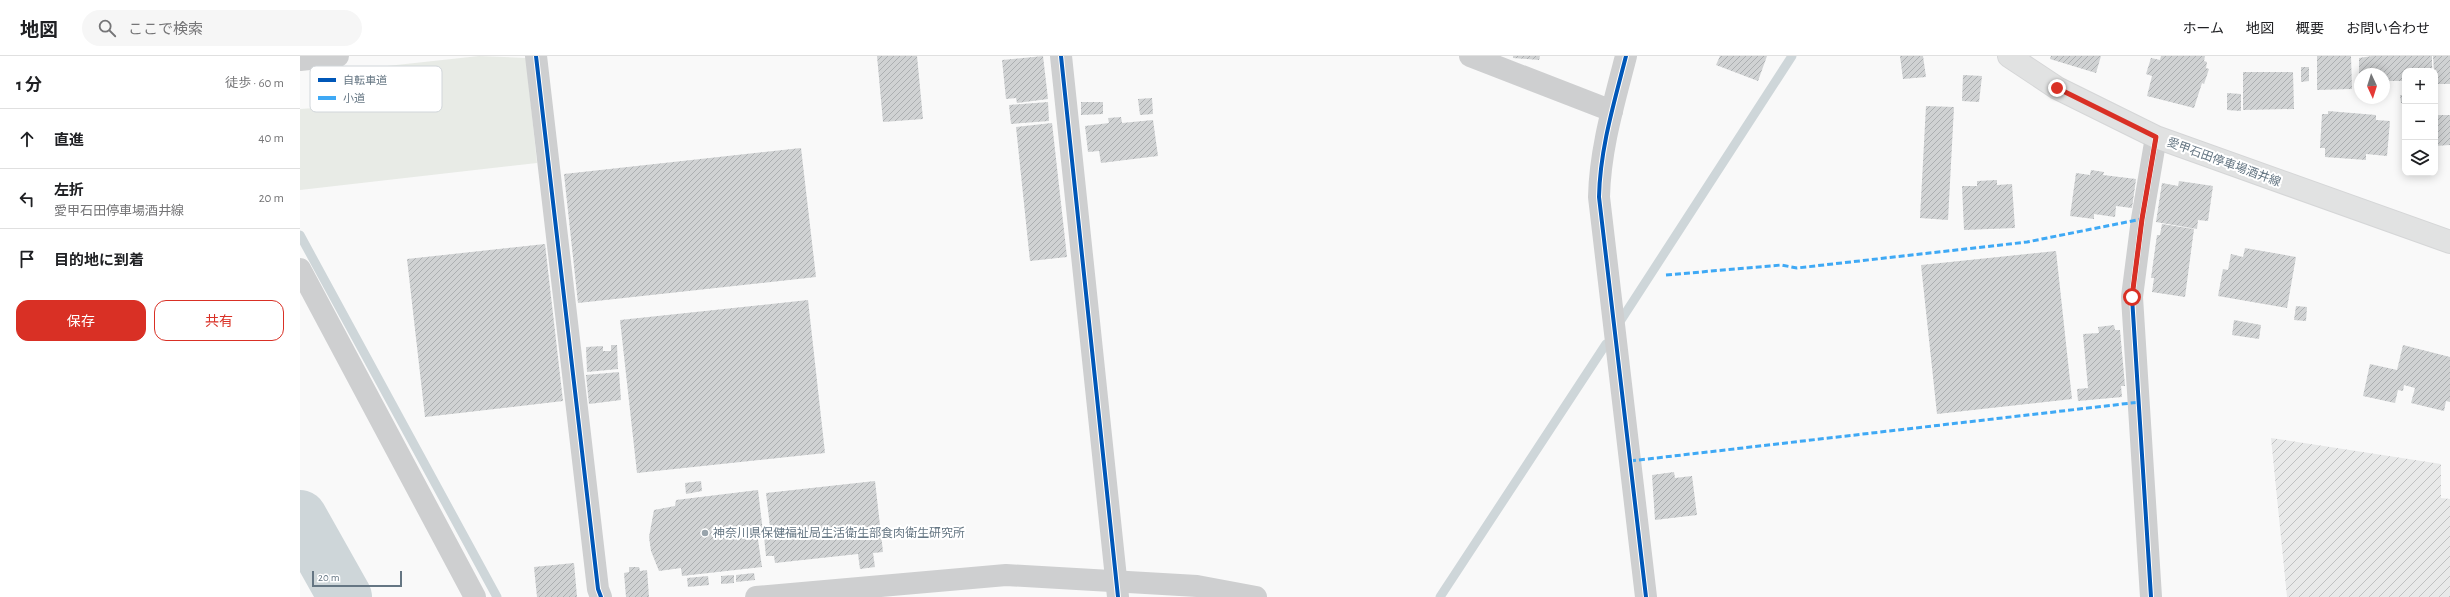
<!DOCTYPE html>
<html lang="ja">
<meta charset="utf-8">
<style>
:root{--surface:#fff;--page:#f6f6f6;--text:#202124;--muted:#757577;--line:#e0e0e0;--accent:#d93025}
body{margin:0;font-family:"Alegreya Sans","Noto Sans JP",sans-serif;background:var(--page);color:var(--text)}
.controls{position:absolute;right:12px;top:12px;display:grid;overflow:hidden;border-radius:8px;box-shadow:0 2px 10px #0003}
.controls button{width:36px;height:36px;display:grid;place-items:center;padding:0;border:0;border-bottom:1px solid var(--line);background:var(--surface);color:var(--text);font:20px sans-serif}
.compass{position:absolute;left:2054px;top:12px;width:36px;height:36px;border-radius:50%;background:var(--surface);box-shadow:0 2px 10px #0003;rotate:176deg}
.scale{position:absolute;left:12px;bottom:10px;width:90px;box-sizing:border-box;padding-left:4px;border:2px solid #657683;border-top:0;font-size:11px;line-height:14px;white-space:nowrap;color:#657683;-webkit-text-stroke:3px #fff;paint-order:stroke}
.stop{position:absolute;width:12px;height:12px;margin:-9px;border:3px solid #d93025;border-radius:50%;background:#fff}
.stop.end{background:#d93025;border-color:#fff;box-shadow:0 1px 4px #0008}
.list{margin:0;padding:0;list-style:none}
h2{display:flex;justify-content:space-between;align-items:center;height:52px;margin:0;padding:0 16px;font-size:17px}
h2 small{font-size:13px;font-weight:400;color:var(--muted)}
.list li{display:grid;grid-template-columns:26px 1fr auto;gap:12px;align-items:center;box-sizing:border-box;height:60px;padding:0 16px;border-top:1px solid var(--line)}
.list b{display:block;font-size:15px;white-space:nowrap}
.list p{margin:0;font-size:13px;white-space:nowrap;color:var(--muted)}
.list em{font-size:13px;font-style:normal;color:var(--muted)}
.actions{display:flex;gap:8px;padding:12px 16px}
.actions a{flex:1;padding:9px 0;border:1px solid var(--accent);border-radius:12px;text-align:center;font-size:14px;color:var(--accent)}
.actions .main{background:var(--accent);color:#fff}
.icon{flex:none;width:22px;height:22px;fill:none;stroke:currentColor;stroke-width:2;stroke-linecap:round;stroke-linejoin:round}
.map{position:relative;flex:none;width:2150px;height:541px;overflow:hidden}
header{display:flex;align-items:center;gap:24px;box-sizing:border-box;height:56px;padding:0 20px;background:var(--surface);border-bottom:1px solid var(--line)}
header strong{font-size:19px}
nav{display:flex;gap:22px;margin-inline-start:auto;font-size:14px}
.search{width:280px;height:36px;background:var(--page);display:flex;align-items:center;gap:10px;box-sizing:border-box;padding:0 14px;border-radius:22px;color:var(--muted);font-size:15px}
main{display:flex}
aside{flex:1;background:var(--surface)}
.map>svg:first-child{display:block}
.industrial{fill:url(#industrial-furrows)}
.park{fill:#e8ebe6}
.lines{fill:none;stroke-linecap:round;stroke-linejoin:round}
.stream{stroke:#ced6d9;stroke-width:9}
.river{stroke:#ced6d9;stroke-width:54}
.building{fill:url(#building-hatch)}
.secondary-casing{stroke:#d5d6d7;stroke-width:24}
.minor{stroke:#cecfd0;stroke-width:22}
.secondary{stroke:#e1e2e2;stroke-width:22}
.quiet{stroke:#3fa9f5;stroke-width:3;stroke-dasharray:6 3;stroke-linecap:butt}
.cycleway-casing{stroke:#fff;stroke-width:6}
.cycleway{stroke:#0057b8;stroke-width:4}
.route{stroke:#d93025;stroke-width:5}
.poi-dot{fill:#99a4ac;stroke:#fff;stroke-width:1.5}
.labels{text-anchor:middle;dominant-baseline:central;stroke-width:4;stroke-linejoin:round;paint-order:stroke}
.street-label{font-size:12px;fill:#657683;stroke:#fff}
.poi-label{font-size:12px;fill:#657683;stroke:#fff;text-anchor:start}
.key{fill:#fff;stroke:#d1d6da;stroke-width:1}
.key-label{font-size:11px;fill:#657683}
</style>
<header>
<strong>地図</strong>
<div class="search"><svg class="icon" aria-label="search" viewBox="0 0 24 24"><circle cx="10" cy="10" r="6"/><path d="M15 15l6 6"/></svg>ここで検索</div>
<nav><a>ホーム</a><a>地図</a><a>概要</a><a>お問い合わせ</a></nav>
</header>
<main>
<aside>
<h2>1 分<small>徒歩 · 60 m</small></h2>
<ul class="list">
<li><svg class="icon" aria-label="ahead" viewBox="0 0 24 24"><path d="M12 20V5M6 11l6-6 6 6"/></svg><div><b>直進</b></div><em>40 m</em></li>
<li><svg class="icon" aria-label="left" viewBox="0 0 24 24"><path d="M17 20v-9H6M10 6l-5 5 5 5"/></svg><div><b>左折</b><p>愛甲石田停車場酒井線</p></div><em>20 m</em></li>
<li><svg class="icon" aria-label="arrive" viewBox="0 0 24 24"><path d="M6 21V4h12l-3 4 3 4H6"/></svg><div><b>目的地に到着</b></div></li>
</ul>
<div class="actions"><a class="main">保存</a><a>共有</a></div>
</aside>
<div class="map">
<svg width="2150" height="541" viewBox="0 0 2150 541">
<defs>
<pattern id="industrial-furrows" width="10" height="10" patternUnits="userSpaceOnUse"><rect width="10" height="10" fill="#e8e9e9"/><path d="M-1 1l2-2M0 10L10 0M9 11l2-2" fill="none" stroke="#c0c1c2"/></pattern>
<pattern id="building-hatch" width="6" height="6" patternUnits="userSpaceOnUse"><rect width="6" height="6" fill="#d0d2d3"/><path d="M-1 1l2-2M0 6l6-6M5 7l2-2" fill="none" stroke="#acafb1"/></pattern>
</defs>
<rect width="100%" height="100%" fill="#f9f9f9"/>
<path class="industrial" d="M1971 382 2141 408V442L2150 443V541H1987Z"/>
<path class="park" d="M179 0 226 2 237 107 0 134V53L28 51 23 17Z"/>
<g class="lines">
<g class="stream">
<path d="M0 179 197 541"/>
<path d="M1321 264 1492 0"/>
<path d="M1140 541 1306 288"/>
</g>
<path class="river" d="M0 461 45 541"/>
</g>
<g class="building">
<path d="M577 0H617L623 63 583 66Z"/>
<path d="M743 0 748 43 717 47 716 42 706 43 702 4Z"/>
<path d="M1213 0H1240L1239 4 1213 2Z"/>
<path d="M1420 0H1467L1458 25 1416 9Z"/>
<path d="M1600 0H1623L1626 21 1603 23Z"/>
<path d="M1751 0H1801L1796 17 1750 3Z"/>
<path d="M1861 0H1905L1904 5 1907 6 1906 12 1909 13 1904 28 1902 27 1894 52 1847 40 1852 20 1846 18 1851 2 1860 4Z"/>
<path d="M2017 0H2051L2052 33 2017 34Z"/>
<path d="M2072 0H2132V15H2105V25H2084V18H2059V2Z"/>
<path d="M2133 0H2150V28H2135Z"/>
<path d="M2001 11H2009V25L2001 26Z"/>
<path d="M1943 16H1993L1994 53 1943 54Z"/>
<path d="M1663 19 1682 20 1679 46 1662 45Z"/>
<path d="M1927 37 1941 38V55L1927 54Z"/>
<path d="M2100 39H2105V47H2101Z"/>
<path d="M852 42 853 58 840 59 838 43Z"/>
<path d="M748 46 749 65 711 68 709 49Z"/>
<path d="M781 46H803V58L781 59Z"/>
<path d="M1626 50 1654 51 1648 164 1620 162Z"/>
<path d="M2135 54H2138V59H2150V89L2135 90Z"/>
<path d="M2028 55 2076 59V64L2090 65 2087 100 2066 98V104L2025 101V92H2020L2022 58H2028Z"/>
<path d="M2103 56H2105V75H2104Z"/>
<path d="M821 61 822 67 853 64 858 100 801 107 799 95 788 96 785 70 809 67 808 62Z"/>
<path d="M752 67 767 201 730 205 716 71Z"/>
<path d="M501 92 516 221 278 247 264 118Z"/>
<path d="M1791 114 1804 116 1803 119 1836 123 1832 152 1816 150 1815 161 1794 158V163L1770 160 1776 117 1790 119Z"/>
<path d="M1697 124V129L1712 128 1715 172 1664 174 1662 130H1677V125Z"/>
<path d="M1879 125 1913 130 1908 165 1898 164 1897 173 1856 166 1862 127 1878 130Z"/>
<path d="M1862 168 1894 173 1885 241 1852 236 1854 222H1851L1857 179H1860Z"/>
<path d="M245 188 263 345 125 361 107 203Z"/>
<path d="M1945 192 1996 201 1987 252 1918 240 1923 213 1928 214 1931 198 1943 201Z"/>
<path d="M1756 195 1772 343 1637 358 1621 209Z"/>
<path d="M508 244 525 397 337 417 320 264Z"/>
<path d="M1996 250 2007 251 2006 265 1994 264Z"/>
<path d="M1934 264 1961 269 1959 283 1932 279Z"/>
<path d="M1814 269 1815 274H1820L1825 330H1821L1822 341 1778 345 1777 333 1788 332 1783 278 1799 277 1798 271Z"/>
<path d="M311 289H317L318 313 287 316 286 291 303 290V295H311Z"/>
<path d="M2103 289 2150 301V346L2146 345 2144 355 2111 347 2115 332 2104 329 2103 335 2098 334 2095 347 2063 340 2070 308 2097 314Z"/>
<path d="M319 316 321 344 289 348 286 319Z"/>
<path d="M1374 416 1375 422 1392 420 1397 459 1355 464 1352 419Z"/>
<path d="M401 425 402 435 386 438 385 427Z"/>
<path d="M575 425 583 496 573 497 575 511 560 513 558 498 475 507 474 500H466L463 471H470L466 437Z"/>
<path d="M458 434 463 476 457 477 462 511 382 520 381 512 359 515 351 495 349 481 354 454 375 450 376 444Z"/>
<path d="M274 507 277 541H237L234 511Z"/>
<path d="M329 511H339L340 515 347 514 349 541H326L324 517 329 516Z"/>
<path d="M454 517 455 524 436 526V519Z"/>
<path d="M434 519V527L421 528V520Z"/>
<path d="M408 520 409 529 388 531 387 522Z"/>
</g>
<g class="lines">
<defs>
<path id="secondary" d="M1709 0 1757 32 1856 81 2150 186"/>
</defs>
<use href="#secondary" class="secondary-casing"/>
<g class="minor">
<path d="M236 0 298 533 301 541"/>
<path d="M761 0 818 541"/>
<path d="M1170 0 1312 55"/>
<path d="M1326 0C1314 47 1300 93 1299 141L1346 541"/>
<path d="M0 4 38 0"/>
<path d="M0 213 175 541"/>
<path d="M456 541 706 519 897 530 956 541"/>
<path d="M1851 541 1832 241 1842 163 1856 81"/>
</g>
<use href="#secondary" class="secondary"/>
<g class="quiet">
<path d="M1366 219 1481 209 1497 212 1727 186 1842 163"/>
<path d="M1330 405 1840 346"/>
</g>
<defs>
<g id="cycleway">
<path d="M236 0 298 533 301 541"/>
<path d="M761 0 818 541"/>
<path d="M1326 0C1314 47 1300 93 1299 141L1346 541"/>
<path d="M1851 541 1832 241 1842 163 1856 81"/>
</g>
</defs>
<use href="#cycleway" class="cycleway-casing"/>
<use href="#cycleway" class="cycleway"/>
</g>
<g class="lines">
<path class="route" d="M1757 32 1856 81 1842 163 1832 241"/>
</g>
<circle class="poi-dot" cx="405" cy="477" r="4"/>
<g class="labels">
<g class="street-label">
<text transform="translate(1924 106) rotate(20)">愛甲石田停車場酒井線</text>
</g>
<g class="poi-label">
<text x="413" y="477">神奈川県保健福祉局生活衛生部食肉衛生研究所</text>
</g>
</g>
<rect x="10" y="10" width="132" height="46" rx="6" class="key"/>
<rect x="18" y="22" width="18" height="4" fill="#0057b8"/>
<rect x="18" y="40" width="18" height="4" fill="#3fa9f5"/>
<g class="key-label">
<text x="43" y="28">自転車道</text>
<text x="43" y="46">小道</text>
</g>
</svg>
<div class="controls">
<button>+</button>
<button>−</button>
<button><svg class="icon" aria-label="layers" viewBox="0 0 24 24"><path d="M12 4l9 5-9 5-9-5zM3 14l9 5 9-5"/></svg></button>
</div>
<svg class="compass" viewBox="-18 -18 36 36"><path d="M0-13l5 13h-10z" fill="#e53935"/><path d="M0 13l5-13h-10z" fill="#757577"/></svg>
<div class="scale">20 m</div>
<div class="stop" style="left:1832px;top:241px"></div>
<div class="stop end" style="left:1757px;top:32px"></div>
</div>
</main>
